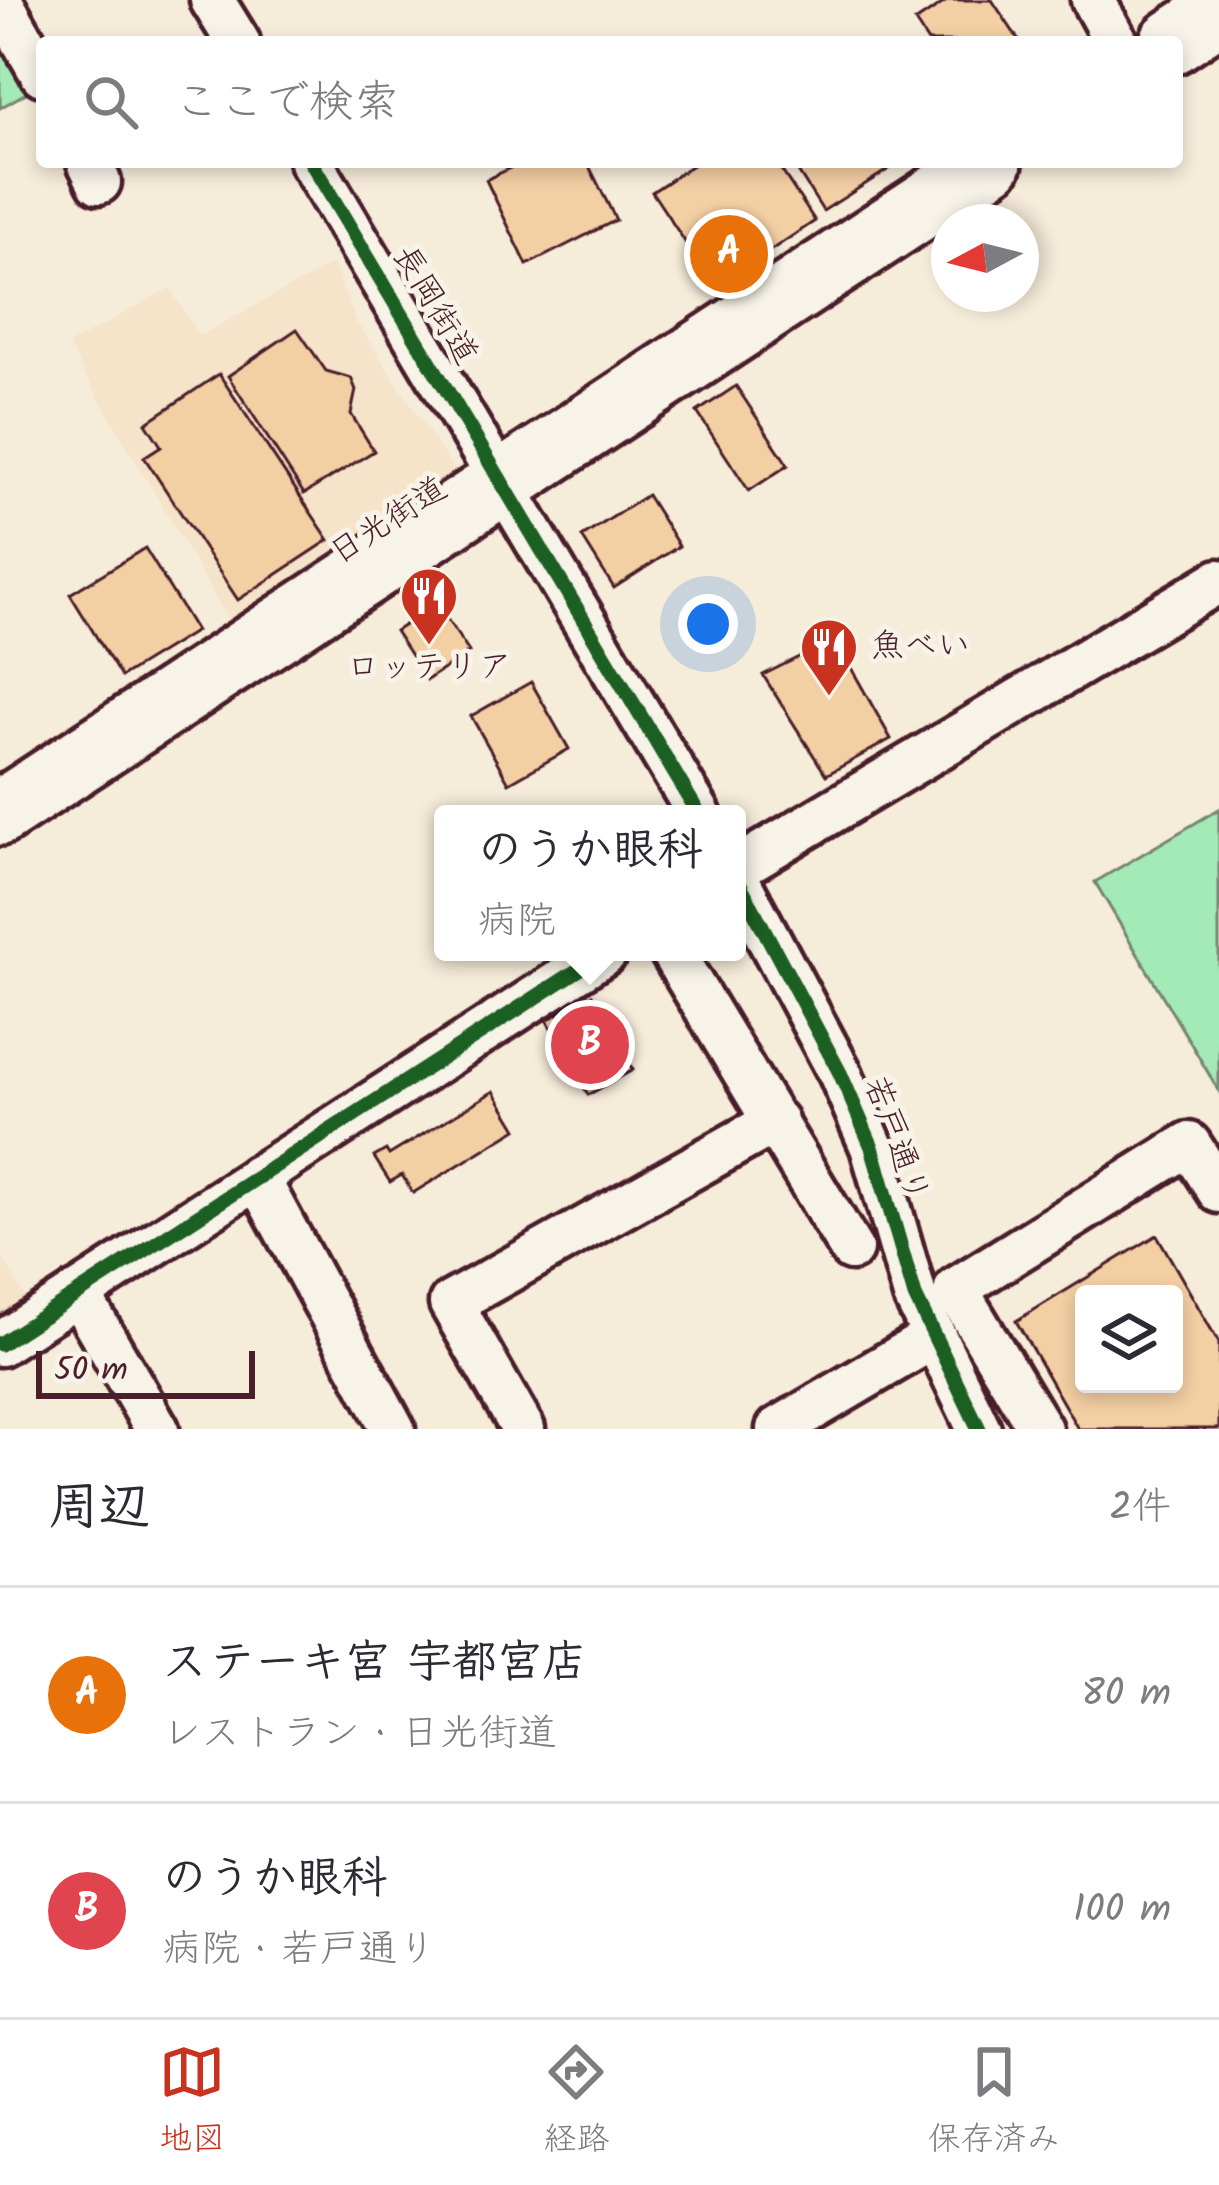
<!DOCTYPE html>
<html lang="ja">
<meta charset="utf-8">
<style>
:root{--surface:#fff;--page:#f2f2f3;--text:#2b2b33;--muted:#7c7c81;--line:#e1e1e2;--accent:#c8321e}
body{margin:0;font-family:Kalam,"Klee One",sans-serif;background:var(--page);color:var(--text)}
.controls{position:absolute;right:36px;bottom:36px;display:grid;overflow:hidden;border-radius:12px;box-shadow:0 6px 18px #0003}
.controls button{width:108px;height:108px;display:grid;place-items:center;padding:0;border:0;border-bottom:3px solid var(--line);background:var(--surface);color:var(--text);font:60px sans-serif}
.compass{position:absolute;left:931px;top:204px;width:108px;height:108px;border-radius:50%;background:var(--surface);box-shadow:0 6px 18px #0003;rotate:263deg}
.scale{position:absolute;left:36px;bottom:30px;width:219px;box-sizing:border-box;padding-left:12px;border:6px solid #4a1f2b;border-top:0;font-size:33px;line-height:42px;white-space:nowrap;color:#4a1f2b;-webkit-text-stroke:9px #f7f3e8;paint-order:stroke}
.you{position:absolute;left:708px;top:624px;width:42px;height:42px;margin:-30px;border:9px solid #fff;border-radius:50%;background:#1a73e8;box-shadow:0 0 0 18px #1a73e833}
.badge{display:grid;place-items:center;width:78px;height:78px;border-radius:50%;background:var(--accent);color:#fff;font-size:39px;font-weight:700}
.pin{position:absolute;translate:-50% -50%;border:6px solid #fff;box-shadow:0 3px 12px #0006}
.popup{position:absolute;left:434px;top:805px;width:312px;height:156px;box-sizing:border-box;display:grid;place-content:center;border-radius:12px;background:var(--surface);filter:drop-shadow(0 3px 9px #0005);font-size:39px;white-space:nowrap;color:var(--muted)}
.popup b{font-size:45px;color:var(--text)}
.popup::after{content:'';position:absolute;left:50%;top:100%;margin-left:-24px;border:24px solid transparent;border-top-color:var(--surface)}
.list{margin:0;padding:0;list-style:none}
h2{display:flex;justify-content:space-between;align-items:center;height:156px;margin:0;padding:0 48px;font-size:51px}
h2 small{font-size:39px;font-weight:400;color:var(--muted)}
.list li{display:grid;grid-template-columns:78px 1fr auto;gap:36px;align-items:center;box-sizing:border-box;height:216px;padding:0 48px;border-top:3px solid var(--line)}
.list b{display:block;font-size:45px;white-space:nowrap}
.list p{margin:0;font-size:39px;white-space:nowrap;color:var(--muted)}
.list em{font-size:39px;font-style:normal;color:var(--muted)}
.icon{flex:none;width:66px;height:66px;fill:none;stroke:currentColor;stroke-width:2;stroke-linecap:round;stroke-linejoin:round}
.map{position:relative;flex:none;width:1219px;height:1429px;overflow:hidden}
.search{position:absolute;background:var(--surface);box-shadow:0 6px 18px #0003;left:36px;right:36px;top:36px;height:132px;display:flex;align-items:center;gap:30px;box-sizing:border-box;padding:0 42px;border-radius:12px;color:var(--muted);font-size:45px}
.sheet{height:588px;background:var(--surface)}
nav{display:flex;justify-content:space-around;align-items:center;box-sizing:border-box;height:168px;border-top:3px solid var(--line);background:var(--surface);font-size:33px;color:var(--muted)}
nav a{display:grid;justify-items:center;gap:6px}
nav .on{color:var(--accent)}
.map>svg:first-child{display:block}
.built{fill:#f5e3ca}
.green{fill:#a3eab7;stroke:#768471;stroke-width:3}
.building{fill:#f3cfa4;stroke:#4a1f2b;stroke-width:3;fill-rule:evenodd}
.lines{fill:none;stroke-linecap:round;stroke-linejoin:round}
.minor-casing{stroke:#4a1f2b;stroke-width:51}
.highway-casing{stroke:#4a1f2b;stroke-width:72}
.minor{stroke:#f7f3e8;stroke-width:42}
.highway{stroke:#f7f3e8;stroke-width:63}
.cycleway-casing{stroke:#f7f3e8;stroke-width:22}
.cycleway{stroke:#1b5e20;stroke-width:15}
.labels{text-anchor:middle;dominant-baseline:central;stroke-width:10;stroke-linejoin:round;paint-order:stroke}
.street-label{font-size:33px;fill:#4a1f2b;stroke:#f7f3e8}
.poi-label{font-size:33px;fill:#4a1f2b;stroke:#f7f3e8;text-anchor:start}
</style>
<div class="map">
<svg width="1219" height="1429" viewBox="0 0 1219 1429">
<rect width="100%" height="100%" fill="#f6ecda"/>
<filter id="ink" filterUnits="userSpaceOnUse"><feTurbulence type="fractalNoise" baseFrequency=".00833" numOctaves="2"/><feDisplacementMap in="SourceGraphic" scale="24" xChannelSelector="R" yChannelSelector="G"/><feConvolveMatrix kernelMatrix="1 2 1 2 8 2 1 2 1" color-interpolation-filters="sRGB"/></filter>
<g filter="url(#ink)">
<g class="built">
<path d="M333 264 355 320 456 473 232 626 68 345 170 288 199 336Z"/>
<path d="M0 1253 30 1306 0 1325Z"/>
</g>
<g class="green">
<path d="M0 2 40 85 0 108Z"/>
<path d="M1219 809V1091L1095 882Z"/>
</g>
<g class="building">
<path d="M948 0H992L1020 42H928L915 22Z"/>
<path d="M522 162H587L616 220 527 265 486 180Z"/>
<path d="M697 162H776L815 221 715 287 652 192Z"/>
<path d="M792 162H900L823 211Z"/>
<path d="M297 329 326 371 351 378 356 390 351 414 374 451 304 494 228 376Z"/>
<path d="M219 374 329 540 238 600 144 457 161 446 146 423Z"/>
<path d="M736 386 788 465 749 491 697 412Z"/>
<path d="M647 495 679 546 614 588 582 537Z"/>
<path d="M145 548 196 631 121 677 70 594Z"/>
<path d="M437 604 469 652 427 680 395 631Z"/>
<path d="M835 639 891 739 826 775 763 675Z"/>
<path d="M531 682 569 749 509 783 471 716Z"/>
<path d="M592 995 633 1070 588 1095 547 1020Z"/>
<path d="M494 1091 517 1129 413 1193 402 1175 390 1182 374 1157 386 1150 389 1155Z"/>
<path d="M1157 1235 1219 1343V1429H1078L1016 1321ZM1084 1294H1174V1384H1084Z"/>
</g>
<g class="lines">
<defs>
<g id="minor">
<path d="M0 0 42 74"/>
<path d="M212 0 238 42"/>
<path d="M1093 0 1116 42"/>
<path d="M89 162 99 182"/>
<path d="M311 162 699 814"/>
<path d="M737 868 1219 581"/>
<path d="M737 879 840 1073 872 1147 915 1296 979 1429"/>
<path d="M672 952 851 1249"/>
<path d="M257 1177 393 1429"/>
<path d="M78 1293 157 1429"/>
<path d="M0 1344 606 952"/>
<path d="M523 1429 451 1303 776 1121"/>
<path d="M778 1429 932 1338"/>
<path d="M1040 1429 956 1289 1189 1144 1219 1191"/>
</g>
<g id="highway">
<path d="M1172 42 1219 11"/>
<path d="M0 813 990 162"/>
</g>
</defs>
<use href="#minor" class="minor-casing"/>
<use href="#highway" class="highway-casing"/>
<use href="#minor" class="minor"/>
<use href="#highway" class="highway"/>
<defs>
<g id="cycleway">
<path d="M311 162 699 814"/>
<path d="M737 879 840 1073 872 1147 915 1296 979 1429"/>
<path d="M0 1344 606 952"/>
</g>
</defs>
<use href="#cycleway" class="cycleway-casing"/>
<use href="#cycleway" class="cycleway"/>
</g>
</g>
<defs>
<symbol id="restaurant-pin" viewBox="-11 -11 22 30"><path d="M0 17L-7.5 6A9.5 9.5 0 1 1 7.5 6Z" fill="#c8321e" stroke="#f7f3e8"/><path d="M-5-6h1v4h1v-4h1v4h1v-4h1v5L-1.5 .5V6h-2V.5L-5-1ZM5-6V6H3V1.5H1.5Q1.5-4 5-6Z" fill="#fff"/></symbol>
</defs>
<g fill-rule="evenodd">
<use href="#restaurant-pin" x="396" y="563" width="66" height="90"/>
<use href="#restaurant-pin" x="796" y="614" width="66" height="90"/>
</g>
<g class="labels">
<g class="street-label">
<text transform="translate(434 306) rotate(59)">長岡街道</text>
<text transform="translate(389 522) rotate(-33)">日光街道</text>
<text transform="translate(895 1140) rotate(70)">若戸通り</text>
</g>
<g class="poi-label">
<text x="871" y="647">魚べい</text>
<text x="429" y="668" text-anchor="middle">ロッテリア</text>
</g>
</g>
</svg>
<div class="controls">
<button><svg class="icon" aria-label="layers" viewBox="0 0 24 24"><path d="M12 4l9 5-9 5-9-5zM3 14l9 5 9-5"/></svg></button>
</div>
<svg class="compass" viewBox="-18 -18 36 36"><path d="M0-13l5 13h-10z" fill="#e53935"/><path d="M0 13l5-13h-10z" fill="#7c7c81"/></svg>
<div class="scale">50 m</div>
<div class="you"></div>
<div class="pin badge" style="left:729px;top:254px;background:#e8710a">A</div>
<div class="pin badge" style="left:590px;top:1045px;background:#e0444e">B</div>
<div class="popup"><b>のうか眼科</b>病院</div>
<div class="search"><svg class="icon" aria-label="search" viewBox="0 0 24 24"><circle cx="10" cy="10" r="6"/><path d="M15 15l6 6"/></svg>ここで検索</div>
</div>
<section class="sheet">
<h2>周辺<small>2件</small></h2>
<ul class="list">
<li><span class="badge" style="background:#e8710a">A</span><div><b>ステーキ宮 宇都宮店</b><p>レストラン · 日光街道</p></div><em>80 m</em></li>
<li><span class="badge" style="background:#e0444e">B</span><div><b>のうか眼科</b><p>病院 · 若戸通り</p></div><em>100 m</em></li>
</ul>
</section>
<nav>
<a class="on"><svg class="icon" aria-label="map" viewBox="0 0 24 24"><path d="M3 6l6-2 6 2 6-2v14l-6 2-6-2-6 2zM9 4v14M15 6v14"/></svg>地図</a>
<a><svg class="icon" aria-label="directions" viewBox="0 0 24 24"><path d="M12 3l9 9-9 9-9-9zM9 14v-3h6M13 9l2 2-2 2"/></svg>経路</a>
<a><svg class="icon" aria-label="saved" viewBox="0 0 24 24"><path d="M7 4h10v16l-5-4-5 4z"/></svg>保存済み</a>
</nav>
